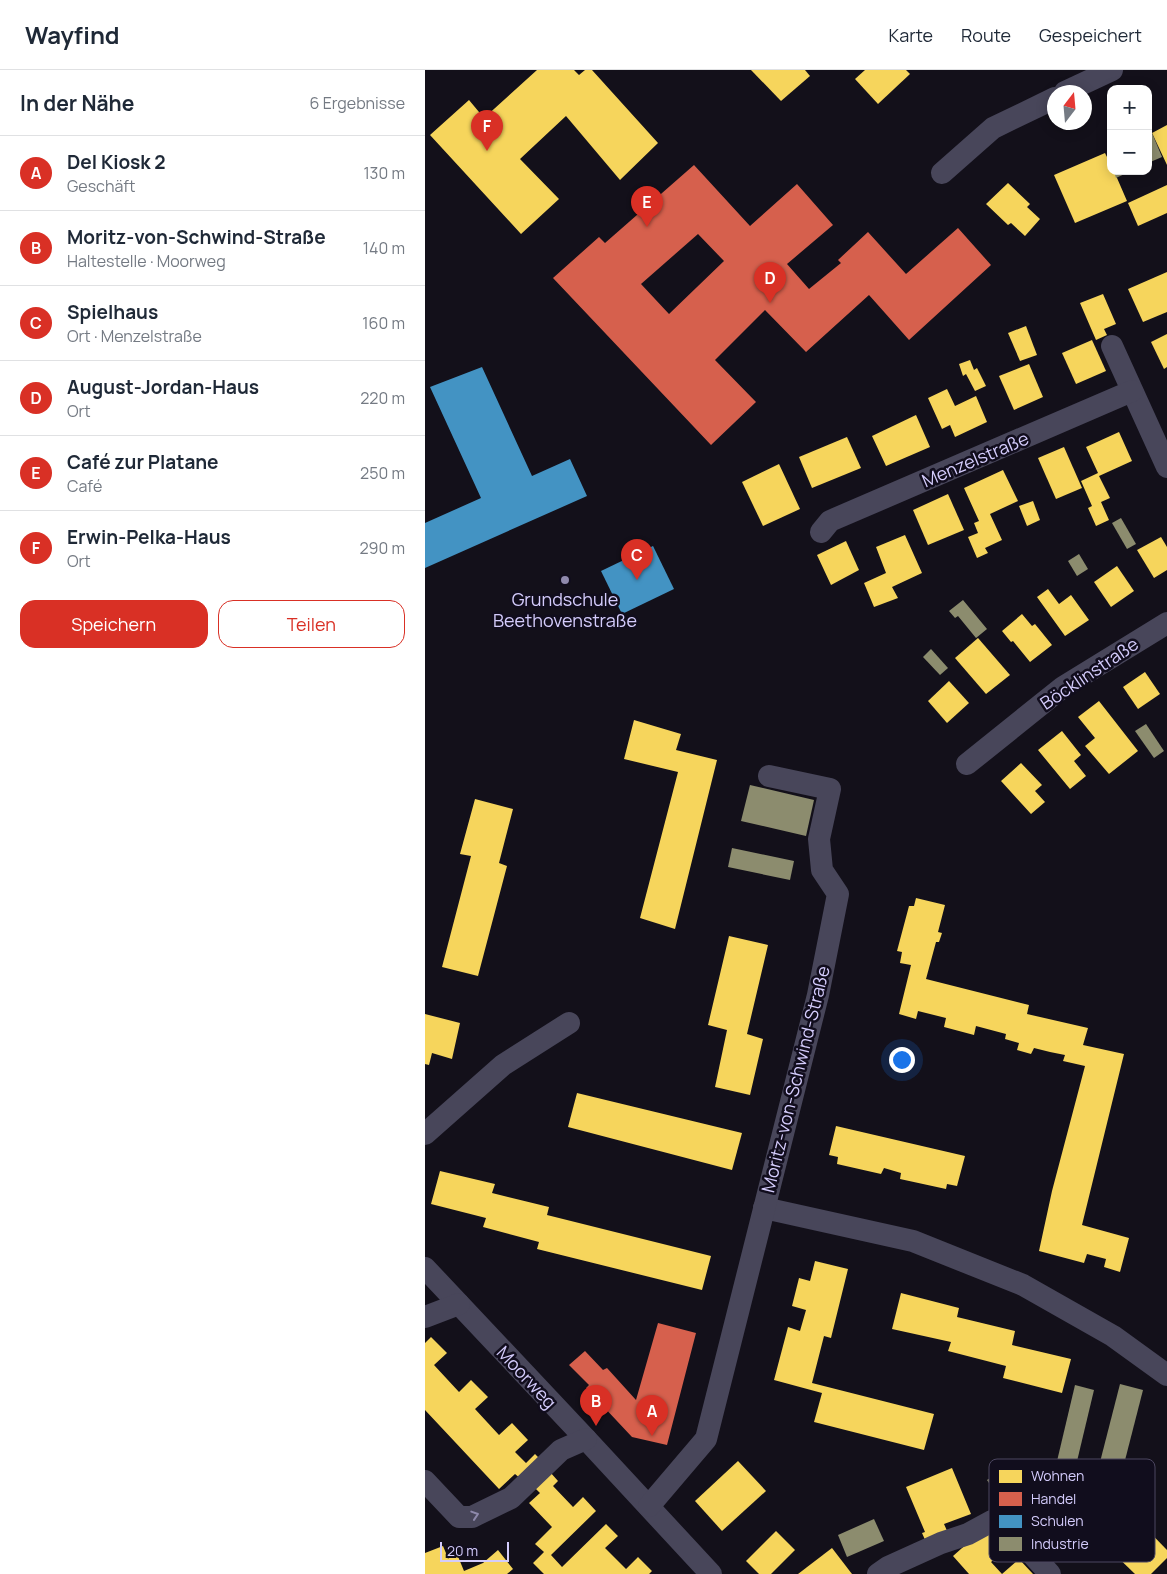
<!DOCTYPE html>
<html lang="de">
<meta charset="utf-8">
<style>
:root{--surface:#fff;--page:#f6f6f7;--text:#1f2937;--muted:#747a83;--line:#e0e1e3;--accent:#d93025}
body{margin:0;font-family:Manrope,sans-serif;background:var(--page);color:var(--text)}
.controls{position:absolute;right:15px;top:15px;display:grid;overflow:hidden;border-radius:10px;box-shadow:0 2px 12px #0003}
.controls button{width:45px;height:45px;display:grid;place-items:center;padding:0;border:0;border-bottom:1px solid var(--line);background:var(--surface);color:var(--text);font:25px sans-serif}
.compass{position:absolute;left:622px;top:15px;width:45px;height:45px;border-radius:50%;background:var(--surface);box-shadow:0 2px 12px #0003;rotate:16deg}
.scale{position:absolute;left:15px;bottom:12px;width:69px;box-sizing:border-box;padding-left:5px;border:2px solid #d4ccfc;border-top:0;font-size:14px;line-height:18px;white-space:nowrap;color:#d4ccfc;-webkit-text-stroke:4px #110d1d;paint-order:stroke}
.you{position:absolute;left:476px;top:989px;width:18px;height:18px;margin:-12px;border:4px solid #fff;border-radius:50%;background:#1a73e8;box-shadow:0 0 0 8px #1a73e833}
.badge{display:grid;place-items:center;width:32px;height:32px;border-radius:50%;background:var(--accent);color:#fff;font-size:16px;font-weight:700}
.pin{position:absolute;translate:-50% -41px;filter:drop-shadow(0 1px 2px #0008)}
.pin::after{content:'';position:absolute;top:26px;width:18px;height:15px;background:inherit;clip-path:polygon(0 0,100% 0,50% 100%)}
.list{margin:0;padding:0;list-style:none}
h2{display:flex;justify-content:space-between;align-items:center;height:65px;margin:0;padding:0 20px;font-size:21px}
h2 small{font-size:16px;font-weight:400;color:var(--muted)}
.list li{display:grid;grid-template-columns:32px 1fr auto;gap:15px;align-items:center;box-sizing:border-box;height:75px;padding:0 20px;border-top:1px solid var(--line)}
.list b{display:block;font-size:19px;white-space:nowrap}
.list p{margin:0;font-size:16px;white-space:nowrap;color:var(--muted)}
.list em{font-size:16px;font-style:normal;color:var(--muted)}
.actions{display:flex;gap:10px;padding:15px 20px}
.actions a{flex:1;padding:11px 0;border:1px solid var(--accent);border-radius:15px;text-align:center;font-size:18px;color:var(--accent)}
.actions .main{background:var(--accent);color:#fff}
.map{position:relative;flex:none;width:742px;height:1504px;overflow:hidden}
header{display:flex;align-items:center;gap:30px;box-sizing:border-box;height:70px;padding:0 25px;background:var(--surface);border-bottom:1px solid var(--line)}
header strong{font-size:24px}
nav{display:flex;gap:28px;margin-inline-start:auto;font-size:18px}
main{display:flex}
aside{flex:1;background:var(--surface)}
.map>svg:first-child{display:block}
.homes{fill:#f6d55c}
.shops{fill:#d6604d;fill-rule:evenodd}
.schools{fill:#4393c3}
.industry{fill:#8c8c6e}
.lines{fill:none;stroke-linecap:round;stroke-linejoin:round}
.minor{stroke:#48465a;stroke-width:22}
.oneway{stroke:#8e89ab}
.poi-dot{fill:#908aad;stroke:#110d1d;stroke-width:2}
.labels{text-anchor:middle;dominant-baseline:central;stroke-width:5;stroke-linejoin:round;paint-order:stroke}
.street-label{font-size:18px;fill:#d4ccfc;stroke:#110d1d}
.poi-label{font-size:18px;fill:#d4ccfc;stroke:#110d1d}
.key{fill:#110d1d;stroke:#4c4660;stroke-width:1}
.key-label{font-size:14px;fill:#d4ccfc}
</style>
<header>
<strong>Wayfind</strong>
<nav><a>Karte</a><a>Route</a><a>Gespeichert</a></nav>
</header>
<main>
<aside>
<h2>In der Nähe<small>6 Ergebnisse</small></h2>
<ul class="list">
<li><span class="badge">A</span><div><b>Del Kiosk 2</b><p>Geschäft</p></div><em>130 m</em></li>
<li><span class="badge">B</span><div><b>Moritz-von-Schwind-Straße</b><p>Haltestelle · Moorweg</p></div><em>140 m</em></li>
<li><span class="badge">C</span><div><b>Spielhaus</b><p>Ort · Menzelstraße</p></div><em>160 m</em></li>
<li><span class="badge">D</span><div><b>August-Jordan-Haus</b><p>Ort</p></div><em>220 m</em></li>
<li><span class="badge">E</span><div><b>Café zur Platane</b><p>Café</p></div><em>250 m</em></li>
<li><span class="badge">F</span><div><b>Erwin-Pelka-Haus</b><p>Ort</p></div><em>290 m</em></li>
</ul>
<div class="actions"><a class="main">Speichern</a><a>Teilen</a></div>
</aside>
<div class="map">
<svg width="742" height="1504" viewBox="0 0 742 1504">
<rect width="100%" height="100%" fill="#13101a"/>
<g class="homes">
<path d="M112 0H149L154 5 160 0H167L233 73 195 110 141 46 95 89 134 129 96 164 5 65 44 30 59 48Z"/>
<path d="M326 0H380L385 6 356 31Z"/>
<path d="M440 0H481L485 4 453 34 430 9Z"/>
<path d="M742 55V95L727 63Z"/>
<path d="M680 83 686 95V101H689L702 131 650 153 629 105Z"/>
<path d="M583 113 605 134 602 137 615 149 600 166 586 153 583 155 561 134Z"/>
<path d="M742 115V143L713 156 703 133Z"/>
<path d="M742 202V242L718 252 703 219Z"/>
<path d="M678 224 691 254 679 259 682 265 671 270 655 233Z"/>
<path d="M601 256 612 285 595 291 583 263Z"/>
<path d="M742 264V297L739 299 726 272Z"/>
<path d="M667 270 681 301 651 314 637 283Z"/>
<path d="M545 290 549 300 552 298 561 316 550 321 541 304 538 306 534 294Z"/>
<path d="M604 294 618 327 589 340 574 306Z"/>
<path d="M522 319 530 336 551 326 562 352 530 367 525 355 517 359 503 328Z"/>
<path d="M491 345 505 377 461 396 447 366Z"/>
<path d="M694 362 707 391 674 406 685 428 676 432 684 450 671 456 663 438 667 436 656 411 673 403 661 377Z"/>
<path d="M422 367 436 398 387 418 374 387Z"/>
<path d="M639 377 657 418 631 429 613 388Z"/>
<path d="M354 394 375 439 338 456 317 412Z"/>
<path d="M578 400 593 431 565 444 577 470 560 478 563 483 552 488 543 467 553 463 549 453 554 451 539 418Z"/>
<path d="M523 424 539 460 503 475 488 440Z"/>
<path d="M608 431 615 450 602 456 594 436Z"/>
<path d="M480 465 497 503 467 517 473 528 449 537 439 513 461 503 451 477Z"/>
<path d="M736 467 742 477V500L729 508 712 480Z"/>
<path d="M421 471 434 500 406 515 392 485Z"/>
<path d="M692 496 709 521 686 537 669 512Z"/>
<path d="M623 519 634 534 646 525 664 550 640 566 612 527Z"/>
<path d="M597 544 607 556 610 554 627 575 605 592 588 571 586 572 577 561Z"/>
<path d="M553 568 585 605 561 624 530 588Z"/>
<path d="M720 602 735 624 713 639 698 617Z"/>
<path d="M524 611 544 633 522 653 503 631Z"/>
<path d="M674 631 713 681 684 704 660 676 670 668 653 647Z"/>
<path d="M209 650 256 664 251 680 292 690 250 859 215 848 253 702 199 689Z"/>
<path d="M637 661 656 685 649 691 661 706 645 719 613 680Z"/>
<path d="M596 693 617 715 610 721 620 732 606 744 576 711Z"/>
<path d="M50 729 88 739 74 793 82 796 53 906 17 897 46 786 35 784Z"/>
<path d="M491 828 520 835 513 862 517 863 514 872H511L501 909 604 935 602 944 663 958 658 975 699 984 657 1155 704 1168 695 1202 679 1197 681 1189 662 1184 659 1193 614 1181 627 1121 660 996 638 991 640 985 625 982 609 978 606 984 592 980 594 973 580 969 581 964 551 956 549 965 519 957 521 948 493 941 491 949 474 944 486 895 475 893 477 882 472 881 484 836H489Z"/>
<path d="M304 866 343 875 322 964 338 969 325 1025 290 1017 302 960 283 955Z"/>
<path d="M0 944 35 953 27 989 7 983 4 995 0 994Z"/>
<path d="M152 1023 317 1063 307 1100 143 1057Z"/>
<path d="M411 1056 540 1086 532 1116 522 1114 521 1119 475 1109 476 1103 459 1098 456 1104 412 1094 413 1087 404 1085Z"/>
<path d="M15 1101 70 1114 67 1123 124 1137 122 1145 286 1186 277 1220 112 1179 114 1172 58 1157 61 1148 6 1134Z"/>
<path d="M390 1191 423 1199 406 1268 399 1266 387 1313 509 1344 499 1380 389 1352 397 1323 349 1310 363 1257 375 1261 381 1240 367 1236 374 1208 385 1211Z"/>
<path d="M476 1223 534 1238 532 1247 590 1261 587 1275 646 1289 637 1323 578 1308 581 1296 523 1281 526 1272 467 1259Z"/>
<path d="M6 1267 22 1283 9 1295 34 1322 46 1310 63 1327 50 1339 74 1365 87 1353 103 1370 90 1382 101 1393 110 1384 116 1390 96 1409 90 1404 74 1419 0 1340V1273Z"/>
<path d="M313 1391 341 1421 297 1461 270 1431Z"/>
<path d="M527 1398 546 1444 519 1454 523 1463 501 1472 497 1463 500 1462 481 1417Z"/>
<path d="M125 1402 133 1411 128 1416 148 1437 158 1427 171 1441 126 1485 137 1497 181 1454 193 1466 180 1478 201 1499 213 1487 227 1501 224 1504H119L108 1493 119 1482 110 1474 127 1457 104 1433 115 1423 109 1417Z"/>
<path d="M710 1447 742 1480V1488L726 1504H710L681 1476Z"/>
<path d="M562 1456 582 1479 566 1492 577 1504 594 1489 608 1504H544L528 1486Z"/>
<path d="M351 1461 370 1480 346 1504H334L321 1491Z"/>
<path d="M18 1476 23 1488 32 1484 39 1501 58 1493 73 1480 88 1499 82 1504H0V1483Z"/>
<path d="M407 1478 427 1504H373Z"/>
</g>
<g class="shops">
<path d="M269 95 325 156 372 114 408 155 362 194 384 219 416 193 413 190 443 162 481 204 533 158 566 195 484 270 444 225 381 282 340 240 290 290 331 332 286 375 128 208 174 167 180 173ZM273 164 299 191 244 244 216 214Z"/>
<path d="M233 1253 271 1263 242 1375 207 1367 161 1318 164 1315 144 1295 160 1281 178 1300 182 1298 211 1330Z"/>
</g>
<g class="schools">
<path d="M57 297 107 406 145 389 162 426 0 498V453L56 428 5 317Z"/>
<path d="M228 476 249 519 197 544 176 501Z"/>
</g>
<g class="industry">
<path d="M727 63 737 87 723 93V65Z"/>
<path d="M689 101H706L691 108Z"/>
<path d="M696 448 711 474 702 479 687 453Z"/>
<path d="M654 484 663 499 652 506 643 491Z"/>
<path d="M538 530 562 559 551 568 533 546 530 548 524 541Z"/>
<path d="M506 579 523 598 515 605 498 587Z"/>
<path d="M721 654 739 681 729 688 710 661Z"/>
<path d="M325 715 389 730 381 766 316 751Z"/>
<path d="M307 778 369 791 365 810 303 797Z"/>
<path d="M695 1314 718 1320 687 1441 664 1435Z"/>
<path d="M650 1315 669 1320 643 1429 624 1425Z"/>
<path d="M582 1397 594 1415 574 1428 562 1410Z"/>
<path d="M449 1449 459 1471 422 1487 413 1465Z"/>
</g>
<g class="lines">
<g class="minor">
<path d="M640 22 687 0"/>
<path d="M517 103 568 58 630 28"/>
<path d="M687 276 742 397"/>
<path d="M396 462 405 451 707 321"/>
<path d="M542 694 638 617 742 553"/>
<path d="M0 1064 78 995 144 953"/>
<path d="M339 1138 488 1171 598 1215 688 1266 742 1305"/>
<path d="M0 1198 161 1369 286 1504"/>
<path d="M0 1247 34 1234"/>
<path d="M0 1411 34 1447H47L86 1428 136 1380 161 1369"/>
<path d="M224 1436 281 1369 393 925 413 824 397 800 394 769 405 719 344 706"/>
<path d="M453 1504 463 1497 516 1473 543 1464 567 1451 580 1454 625 1504"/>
</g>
</g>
<defs><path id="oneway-chevron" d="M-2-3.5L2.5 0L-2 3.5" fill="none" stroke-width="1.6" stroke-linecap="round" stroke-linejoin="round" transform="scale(1.25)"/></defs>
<use class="oneway" href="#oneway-chevron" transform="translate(50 1445) rotate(-18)"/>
<circle class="poi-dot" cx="140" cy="510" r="5"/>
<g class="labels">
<g class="street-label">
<text transform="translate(550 389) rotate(-23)">Menzelstraße</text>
<text transform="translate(664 603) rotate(-34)">Böcklinstraße</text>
<text transform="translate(370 1009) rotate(-76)">Moritz-von-Schwind-Straße</text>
<text transform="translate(102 1307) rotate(47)">Moorweg</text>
</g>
<g class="poi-label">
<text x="140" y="529">Grundschule<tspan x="140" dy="21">Beethovenstraße</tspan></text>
</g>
</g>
<rect x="564" y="1389" width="166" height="103" rx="8" class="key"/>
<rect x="574" y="1400" width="23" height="13" fill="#f6d55c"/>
<rect x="574" y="1422" width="23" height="14" fill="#d6604d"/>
<rect x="574" y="1445" width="23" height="13" fill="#4393c3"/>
<rect x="574" y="1467" width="23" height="14" fill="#8c8c6e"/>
<g class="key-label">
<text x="606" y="1411">Wohnen</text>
<text x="606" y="1434">Handel</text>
<text x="606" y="1456">Schulen</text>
<text x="606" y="1479">Industrie</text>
</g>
</svg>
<div class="controls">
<button>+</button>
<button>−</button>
</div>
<svg class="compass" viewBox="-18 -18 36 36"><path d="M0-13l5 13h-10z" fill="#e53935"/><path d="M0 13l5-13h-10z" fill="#747a83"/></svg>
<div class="scale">20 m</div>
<div class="you"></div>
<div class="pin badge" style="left:227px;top:1366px">A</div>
<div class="pin badge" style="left:171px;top:1356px">B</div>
<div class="pin badge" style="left:212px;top:510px">C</div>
<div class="pin badge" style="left:345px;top:233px">D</div>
<div class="pin badge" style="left:222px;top:157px">E</div>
<div class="pin badge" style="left:62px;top:81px">F</div>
</div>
</main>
